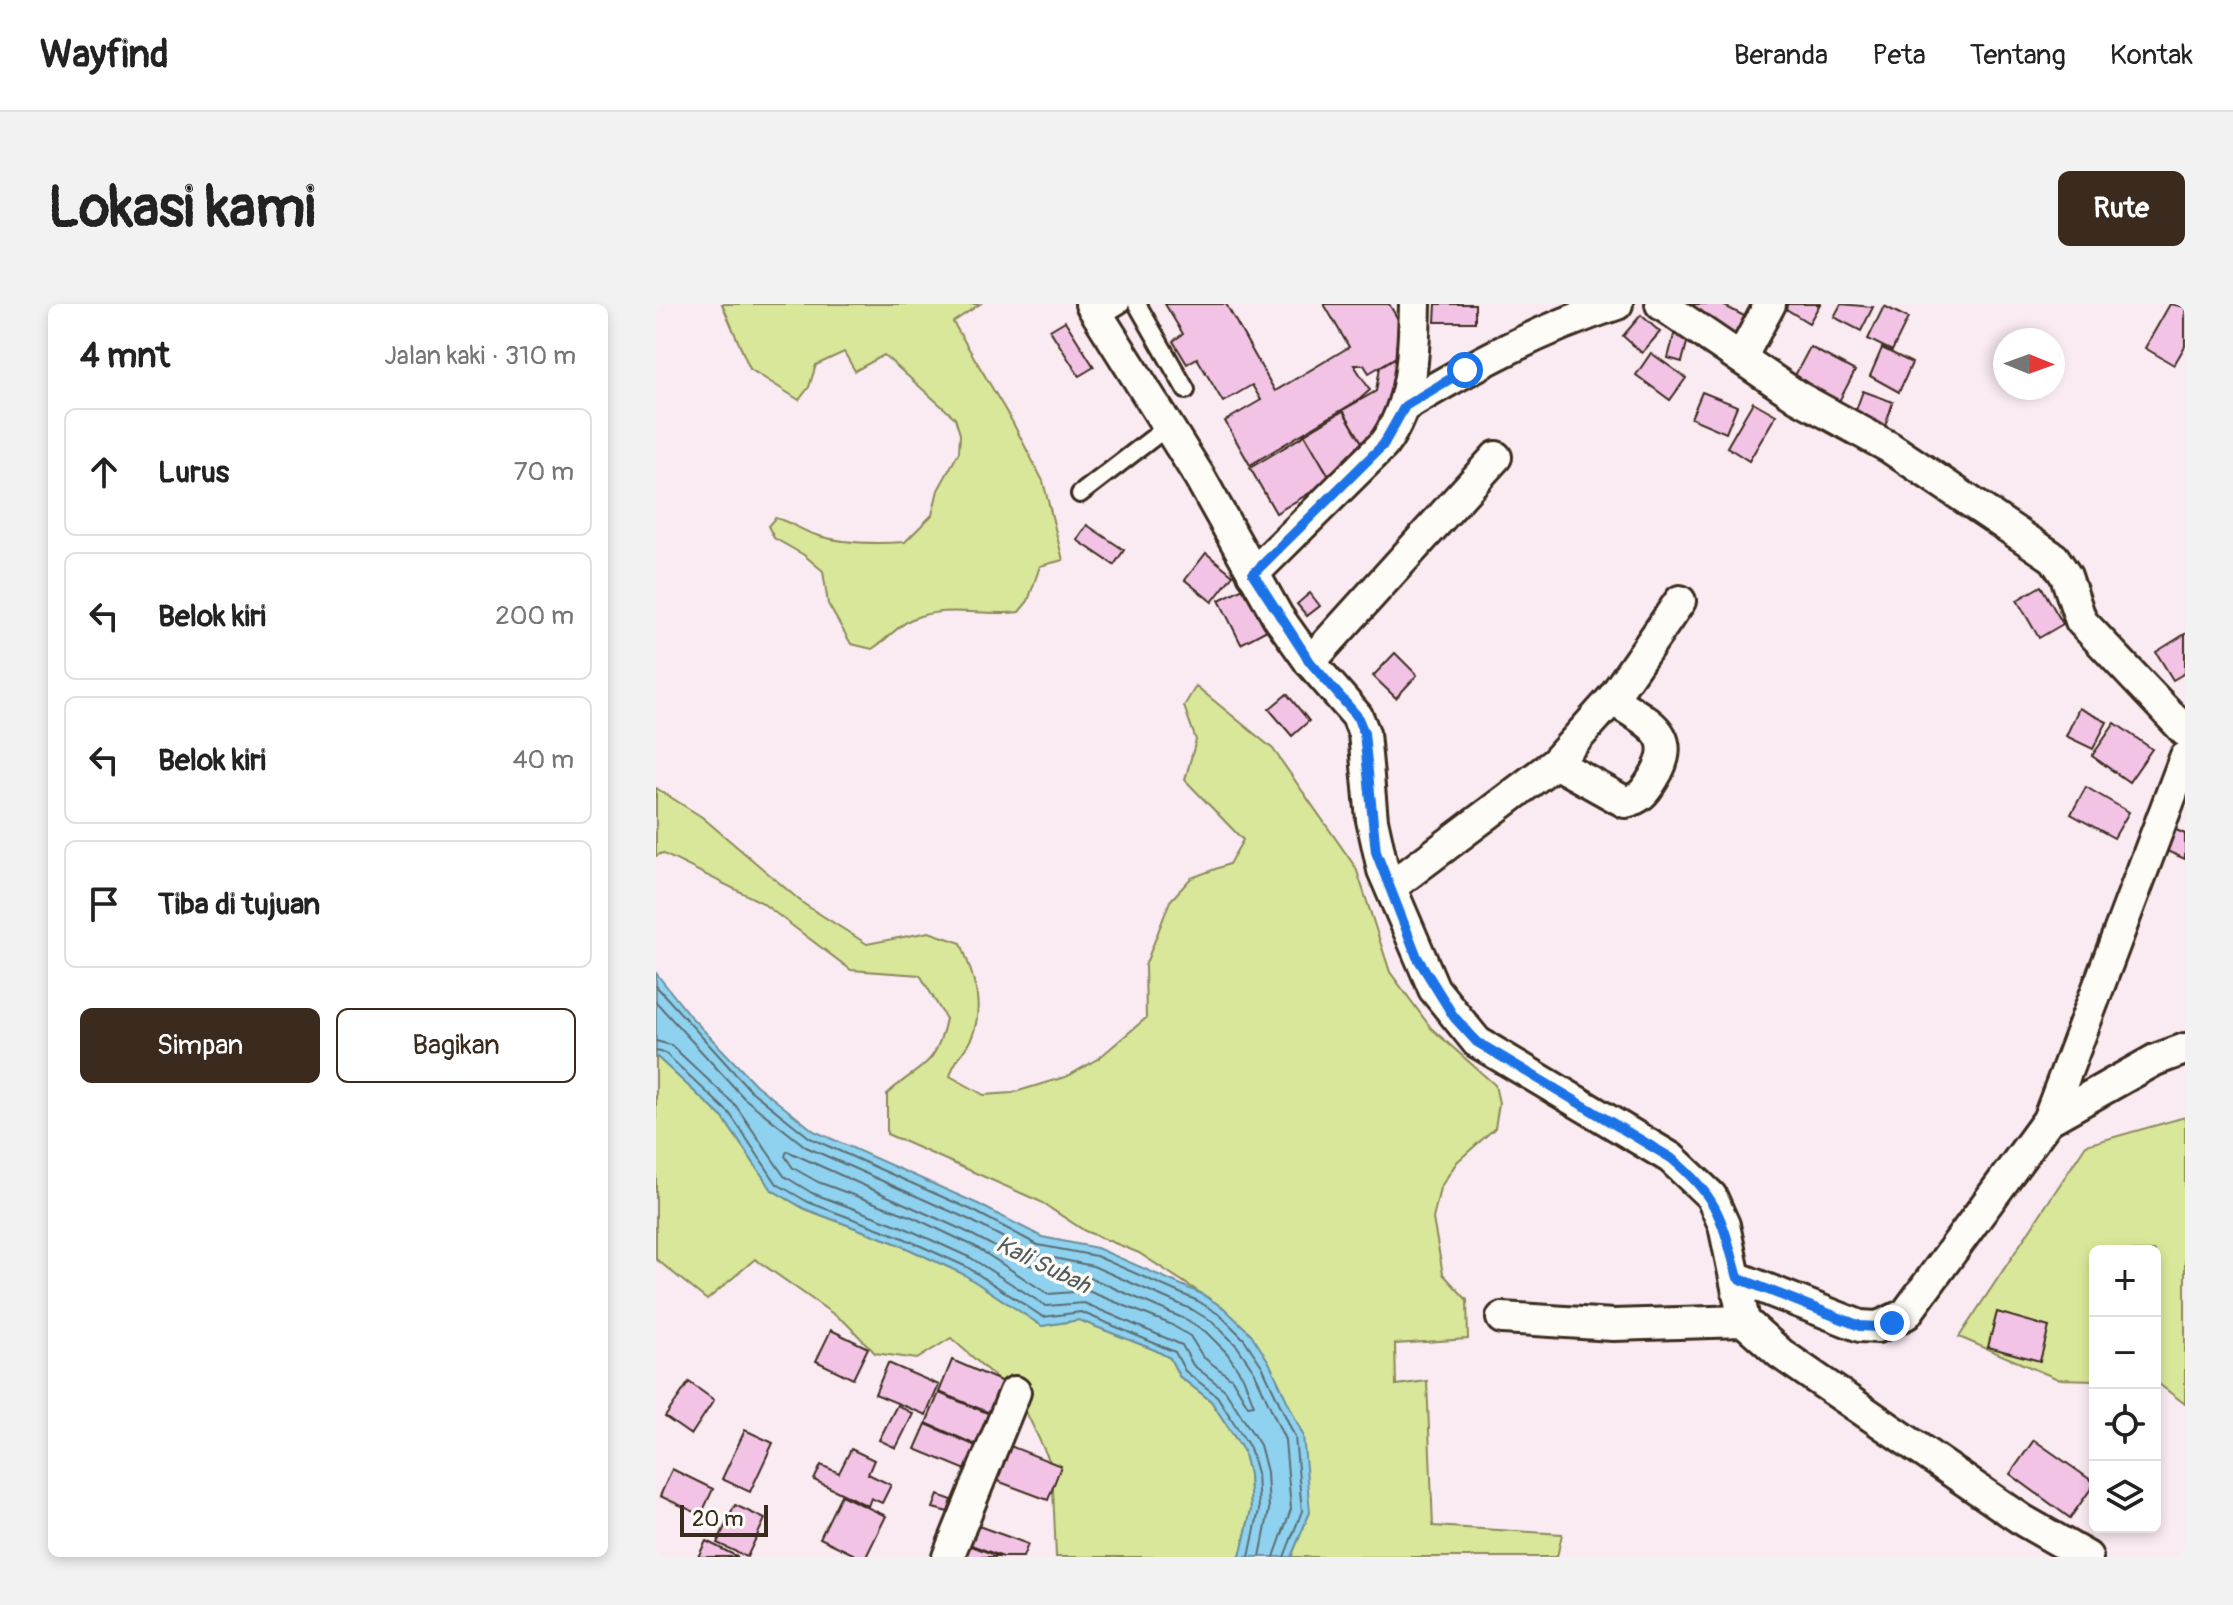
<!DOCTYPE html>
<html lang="id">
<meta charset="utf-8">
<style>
:root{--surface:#fff;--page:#f2f2f2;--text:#222;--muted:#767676;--line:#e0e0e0;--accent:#3b2a1e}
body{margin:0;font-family:Pangolin,sans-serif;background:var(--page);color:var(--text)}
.controls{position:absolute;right:24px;bottom:24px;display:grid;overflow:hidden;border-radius:12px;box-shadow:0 4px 12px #0003}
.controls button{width:72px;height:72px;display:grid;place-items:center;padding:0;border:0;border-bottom:2px solid var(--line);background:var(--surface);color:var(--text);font:40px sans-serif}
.compass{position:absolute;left:1337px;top:24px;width:72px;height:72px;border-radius:50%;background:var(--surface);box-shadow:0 4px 12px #0003;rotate:91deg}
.scale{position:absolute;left:24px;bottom:20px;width:88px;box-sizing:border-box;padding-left:8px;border:4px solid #3b2a1e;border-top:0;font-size:22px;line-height:28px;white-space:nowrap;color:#3b2a1e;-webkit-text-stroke:6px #fdfcf7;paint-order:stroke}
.stop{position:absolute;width:24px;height:24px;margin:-18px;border:6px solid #1a73e8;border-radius:50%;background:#fff}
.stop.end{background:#1a73e8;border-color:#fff;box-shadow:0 2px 8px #0008}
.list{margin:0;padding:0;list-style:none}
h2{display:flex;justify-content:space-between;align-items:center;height:104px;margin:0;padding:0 32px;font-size:34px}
h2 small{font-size:26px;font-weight:400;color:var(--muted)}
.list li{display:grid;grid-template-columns:52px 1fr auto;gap:24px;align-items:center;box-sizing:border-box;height:128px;margin:0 16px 16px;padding:0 16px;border:2px solid var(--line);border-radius:12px}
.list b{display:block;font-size:30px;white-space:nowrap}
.list em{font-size:26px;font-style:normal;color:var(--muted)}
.actions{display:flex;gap:16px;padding:24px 32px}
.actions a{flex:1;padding:18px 0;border:2px solid var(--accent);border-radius:12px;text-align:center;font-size:28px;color:var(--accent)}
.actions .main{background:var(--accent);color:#fff}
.icon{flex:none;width:44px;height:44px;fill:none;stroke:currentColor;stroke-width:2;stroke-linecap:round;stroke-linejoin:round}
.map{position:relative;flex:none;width:1529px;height:1253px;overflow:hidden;border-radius:12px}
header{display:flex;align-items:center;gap:48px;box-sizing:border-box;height:112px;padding:0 40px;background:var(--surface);border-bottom:2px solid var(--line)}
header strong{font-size:38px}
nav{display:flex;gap:44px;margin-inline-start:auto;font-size:28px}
.intro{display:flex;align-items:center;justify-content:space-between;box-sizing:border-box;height:192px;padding:0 48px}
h1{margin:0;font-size:56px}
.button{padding:20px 36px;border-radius:12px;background:var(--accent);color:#fff;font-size:28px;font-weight:700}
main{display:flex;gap:48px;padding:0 48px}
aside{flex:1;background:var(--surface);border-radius:12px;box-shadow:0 4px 12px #0003}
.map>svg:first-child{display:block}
.green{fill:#d9e79a;stroke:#8a885c;stroke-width:2}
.water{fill:#8ed2f0;stroke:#6d8f9c;stroke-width:2}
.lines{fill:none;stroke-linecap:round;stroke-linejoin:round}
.shore{stroke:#5c6d72;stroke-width:2}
.building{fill:#f2c3e5;stroke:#3b2a1e;stroke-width:2}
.lane-casing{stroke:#3b2a1e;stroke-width:22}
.street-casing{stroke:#3b2a1e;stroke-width:36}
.lane{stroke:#fdfcf7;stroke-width:16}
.street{stroke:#fdfcf7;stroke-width:30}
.route{stroke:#1a73e8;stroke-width:10}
.labels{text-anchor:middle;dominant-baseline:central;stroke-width:7;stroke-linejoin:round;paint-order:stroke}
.water-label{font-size:24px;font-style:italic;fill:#545c5d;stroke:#fdfcf7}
</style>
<header>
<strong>Wayfind</strong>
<nav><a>Beranda</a><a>Peta</a><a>Tentang</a><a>Kontak</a></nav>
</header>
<div class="intro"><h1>Lokasi kami</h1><a class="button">Rute</a></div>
<main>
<aside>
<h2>4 mnt<small>Jalan kaki · 310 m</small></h2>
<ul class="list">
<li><svg class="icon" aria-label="ahead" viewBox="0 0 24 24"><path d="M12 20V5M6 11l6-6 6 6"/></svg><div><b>Lurus</b></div><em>70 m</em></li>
<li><svg class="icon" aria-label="left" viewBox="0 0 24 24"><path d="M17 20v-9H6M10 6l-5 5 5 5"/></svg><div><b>Belok kiri</b></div><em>200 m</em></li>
<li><svg class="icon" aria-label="left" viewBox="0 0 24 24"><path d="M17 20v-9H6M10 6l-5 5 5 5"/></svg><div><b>Belok kiri</b></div><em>40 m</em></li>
<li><svg class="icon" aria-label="arrive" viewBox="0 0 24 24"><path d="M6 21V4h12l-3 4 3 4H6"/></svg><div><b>Tiba di tujuan</b></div></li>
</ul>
<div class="actions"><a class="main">Simpan</a><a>Bagikan</a></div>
</aside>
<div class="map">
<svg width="1529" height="1253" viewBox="0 0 1529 1253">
<rect width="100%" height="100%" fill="#faebf2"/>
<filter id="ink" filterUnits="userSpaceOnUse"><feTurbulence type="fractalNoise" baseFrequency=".0125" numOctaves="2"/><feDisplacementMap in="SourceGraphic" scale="16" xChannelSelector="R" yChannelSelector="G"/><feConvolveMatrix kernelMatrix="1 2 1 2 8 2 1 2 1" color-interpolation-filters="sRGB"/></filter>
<g filter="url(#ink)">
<g class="green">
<path d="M66 0H324L297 18 357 119 387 177 407 256 384 262 372 297 363 308C327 313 291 300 256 315 242 321 230 337 216 345L195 340 172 300 167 267 148 251 118 234 112 222 119 214C134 217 145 227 160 231 188 240 220 240 249 238L276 211 282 186 303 148 304 130 299 114 228 51 199 67 188 48 160 61 153 83 143 96 94 65Z"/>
<path d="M540 382 617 445 700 564 734 668 775 724 839 781 843 799 839 824 801 858 784 884 777 915 787 970 811 996 812 1035 739 1040 740 1081 771 1077 777 1222 906 1230 901 1253H635L654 1208 569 1005 483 949 429 927 383 897 231 830V790C265 759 279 766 290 715L264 671 195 666 105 598 6 549 0 552V484L46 513 148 600 211 640 273 628 305 639C317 672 330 701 315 735 308 749 298 756 294 772L328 791 356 789 412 772 443 754 490 714 489 662 514 597 535 574 573 560 587 536 529 476 540 436 528 402Z"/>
<path d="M0 752 67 814 116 886 149 905 242 940 308 970 386 1022 423 1016 499 1046 514 1054 523 1072 555 1097 587 1146 593 1170 595 1206 584 1253H400L396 1162 364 1095 295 1034 261 1055 219 1049 190 1019 99 955 51 996 0 955Z"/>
<path d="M1529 813V1100L1499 1077V947H1439V1076L1402 1075 1303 1033 1430 841Z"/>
</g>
<path class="water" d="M0 669 34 712 100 781 158 827 322 900 386 933 441 944 546 990 569 1005 595 1030 613 1058 647 1131 654 1208 635 1253H584L595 1206 593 1170 587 1146 555 1097 523 1072 514 1054 499 1046 423 1016 386 1022 307 970 242 940 149 905 116 886 67 814 0 752Z"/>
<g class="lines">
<g class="shore">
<path d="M0 682 94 786 154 834 318 907 382 941 440 952 542 997 564 1011 588 1035 606 1062 639 1133 646 1207 628 1253"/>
<path d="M0 698 88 794 150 843 314 916 378 950 437 962 537 1006 558 1019 581 1042 598 1067 629 1136 635 1205 618 1253"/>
<path d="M0 737 15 741 80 802 128 872 156 889 249 924 315 954 390 1002 428 999 526 1041 537 1061 569 1086 604 1141 611 1168 613 1206 604 1253"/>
<path d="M0 747 9 749 74 810 121 880 152 898 245 933 311 963 387 1013 425 1008 519 1048 529 1067 561 1092 594 1144 601 1169 603 1206 593 1253"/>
<path d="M131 847 309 927 373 961 435 974 531 1016 550 1028 571 1049 587 1073 598 1101 592 1102 576 1075 547 1053 534 1032 514 1020 432 987 392 990 320 943 254 912 162 878 137 864 129 852Z"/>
</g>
</g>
<g class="building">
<path d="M509 0H570L619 87 693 43 668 0H733L753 34 740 42 745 50 713 69 708 61H698L714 86 704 95 594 161 569 117 605 96 596 81 567 98 541 54 531 60 517 37 527 30Z"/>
<path d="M780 0H819V18H779Z"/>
<path d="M1038 0H1065L1092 14 1082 35 1033 10Z"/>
<path d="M1122 0H1164L1153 19Z"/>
<path d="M1185 0 1217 3 1205 27 1178 13Z"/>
<path d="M1514 0 1529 3V42L1518 61 1489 44Z"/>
<path d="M1228 2 1252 14 1236 47 1212 35Z"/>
<path d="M985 11 1004 28 986 49 967 32Z"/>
<path d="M409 17 438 63 423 72 394 26Z"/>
<path d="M1019 27 1033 31 1026 58 1012 54Z"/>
<path d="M1154 43 1199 67 1180 103 1135 79Z"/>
<path d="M1226 44 1256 59 1243 88 1214 72Z"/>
<path d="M995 49 1030 74 1014 96 980 71Z"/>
<path d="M745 50 728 127 709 144 687 106 720 87 724 63Z"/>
<path d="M1207 87 1237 98 1228 125 1197 114Z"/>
<path d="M1046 88 1081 102 1070 129 1035 114Z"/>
<path d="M1097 98 1120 111 1093 157 1071 143Z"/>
<path d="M687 107 711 147 672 170 647 131Z"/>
<path d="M649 131 675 176 620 209 594 164Z"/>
<path d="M431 221 468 246 458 261 421 236Z"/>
<path d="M550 249 577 271 556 298 529 276Z"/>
<path d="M1385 282 1407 320 1383 334 1361 296Z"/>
<path d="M589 283 611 326 585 340 563 296Z"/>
<path d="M654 289 664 302 651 312 641 300Z"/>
<path d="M1529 330V369L1517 376 1500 348Z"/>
<path d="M739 349 761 371 740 394 717 372Z"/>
<path d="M631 390 653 417 636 432 613 405Z"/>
<path d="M1423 404 1451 418 1437 445 1410 432Z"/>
<path d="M1459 419 1496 445 1473 478 1436 452Z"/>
<path d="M1430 483 1473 508 1458 534 1415 510Z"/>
<path d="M1507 520 1529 530V555L1497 541Z"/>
<path d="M1341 1008 1393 1023 1384 1057 1332 1043Z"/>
<path d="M175 1026 212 1044 197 1075 160 1057Z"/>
<path d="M296 1056 347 1078 334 1109 283 1088Z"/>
<path d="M232 1059 283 1081 270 1111 219 1090Z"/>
<path d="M33 1078 58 1096 35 1131 9 1113Z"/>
<path d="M283 1089 334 1110 320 1141 270 1119Z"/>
<path d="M241 1101 257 1110 240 1144 223 1136Z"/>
<path d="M270 1120 320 1142 310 1166 259 1145Z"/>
<path d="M89 1126 117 1139 94 1188 66 1175Z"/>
<path d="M1378 1136 1439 1179 1414 1214 1354 1170Z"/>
<path d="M349 1140 405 1162 392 1196 336 1175Z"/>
<path d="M195 1145 218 1156 212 1170 235 1181 226 1199 215 1194 212 1202 158 1176 165 1161 183 1169Z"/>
<path d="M16 1165 57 1185 45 1211 4 1192Z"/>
<path d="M185 1191 230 1212 210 1253H203L164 1234Z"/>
<path d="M282 1191 296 1196 292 1208 277 1204Z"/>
<path d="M79 1201 109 1215 91 1253 61 1239Z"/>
<path d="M317 1220 372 1240 367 1253H347L310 1239Z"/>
<path d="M50 1237 82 1253H42Z"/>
<path d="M308 1239 344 1253H303Z"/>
</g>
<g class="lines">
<defs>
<g id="lane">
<path d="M481 0 530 86"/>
<path d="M444 13 465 0"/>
<path d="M424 190 511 123"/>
</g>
<g id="street">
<path d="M435 0 543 172 622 313 654 358 701 412 708 429 716 516 727 566 778 685 821 738 1015 854 1055 892 1068 921 1088 1017 1125 1050 1368 1217 1431 1253"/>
<path d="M1005 0 1142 93 1233 143 1398 254 1410 272 1425 317 1529 427"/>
<path d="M1085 54 1114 0"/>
<path d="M749 102C817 61 885 25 961 0"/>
<path d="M597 270 727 141C757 101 758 49 759 0"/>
<path d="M654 358 840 153"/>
<path d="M899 459 969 498C984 495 989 488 997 475 1026 429 991 419 956 395"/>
<path d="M735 583 899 459 956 395 1024 297"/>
<path d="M1392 816 1499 756 1529 745"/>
<path d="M1082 974 1204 1022 1222 1023 1250 1010 1392 816 1529 454"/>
<path d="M846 1014 957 1021 1088 1017"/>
<path d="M292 1253 359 1088"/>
</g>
</defs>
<use href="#lane" class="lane-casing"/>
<use href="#street" class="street-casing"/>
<use href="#lane" class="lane"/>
<use href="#street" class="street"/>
</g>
</g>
<g class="lines" filter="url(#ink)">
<path class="route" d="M809 66 749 102 727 141 597 270 654 358 701 412 708 429 720 548 761 653 798 713 821 738 1015 854C1063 894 1066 916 1082 974L1204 1022 1222 1023 1236 1019"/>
</g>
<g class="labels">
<g class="water-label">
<text transform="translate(387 961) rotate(26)">Kali Subah</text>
</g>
</g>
</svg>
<div class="controls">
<button>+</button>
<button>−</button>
<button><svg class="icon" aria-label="locate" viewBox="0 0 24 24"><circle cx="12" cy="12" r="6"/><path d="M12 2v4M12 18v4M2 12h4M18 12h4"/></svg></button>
<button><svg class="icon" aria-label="layers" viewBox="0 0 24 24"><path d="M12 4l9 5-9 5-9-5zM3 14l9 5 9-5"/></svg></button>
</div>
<svg class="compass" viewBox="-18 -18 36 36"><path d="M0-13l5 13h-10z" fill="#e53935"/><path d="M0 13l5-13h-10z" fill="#767676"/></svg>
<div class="scale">20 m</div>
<div class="stop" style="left:809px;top:66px"></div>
<div class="stop end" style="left:1236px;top:1019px"></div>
</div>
</main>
